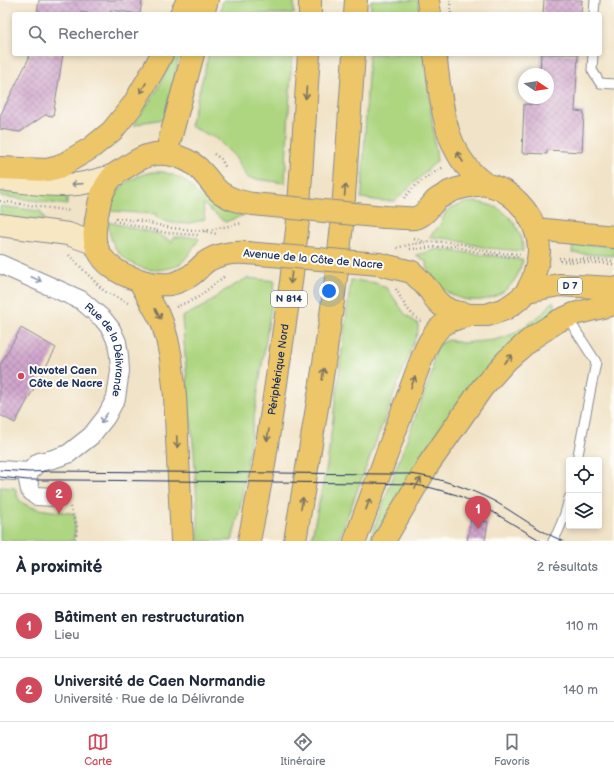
<!DOCTYPE html>
<html lang="fr">
<meta charset="utf-8">
<style>
:root{--surface:#fff;--page:#f6f6f7;--text:#1f2937;--muted:#747a83;--line:#e0e1e3;--accent:#d1495b}
body{margin:0;font-family:"Balsamiq Sans",sans-serif;background:var(--page);color:var(--text)}
.controls{position:absolute;right:12px;bottom:12px;display:grid;overflow:hidden;border-radius:4px;box-shadow:0 2px 6px #0003}
.controls button{width:36px;height:36px;display:grid;place-items:center;padding:0;border:0;border-bottom:1px solid var(--line);background:var(--surface);color:var(--text);font:20px sans-serif}
.compass{position:absolute;left:518px;top:68px;width:36px;height:36px;border-radius:50%;background:var(--surface);box-shadow:0 2px 6px #0003;rotate:102deg}
.you{position:absolute;left:329px;top:291px;width:14px;height:14px;margin:-10px;border:3px solid #fff;border-radius:50%;background:#1a73e8;box-shadow:0 0 0 6px #1a73e833}
.badge{display:grid;place-items:center;width:26px;height:26px;border-radius:50%;background:var(--accent);color:#fff;font-size:13px;font-weight:700}
.pin{position:absolute;translate:-50% -33px;filter:drop-shadow(0 1px 2px #0008)}
.pin::after{content:'';position:absolute;top:21px;width:14px;height:12px;background:inherit;clip-path:polygon(0 0,100% 0,50% 100%)}
.list{margin:0;padding:0;list-style:none}
h2{display:flex;justify-content:space-between;align-items:center;height:52px;margin:0;padding:0 16px;font-size:17px}
h2 small{font-size:13px;font-weight:400;color:var(--muted)}
.list li{display:grid;grid-template-columns:26px 1fr auto;gap:12px;align-items:center;box-sizing:border-box;height:64px;padding:0 16px;border-top:1px solid var(--line)}
.list b{display:block;font-size:15px;white-space:nowrap}
.list p{margin:0;font-size:13px;white-space:nowrap;color:var(--muted)}
.list em{font-size:13px;font-style:normal;color:var(--muted)}
.icon{flex:none;width:22px;height:22px;fill:none;stroke:currentColor;stroke-width:2;stroke-linecap:round;stroke-linejoin:round}
.map{position:relative;flex:none;width:614px;height:541px;overflow:hidden}
.search{position:absolute;background:var(--surface);box-shadow:0 2px 6px #0003;left:12px;right:12px;top:12px;height:44px;display:flex;align-items:center;gap:10px;box-sizing:border-box;padding:0 14px;border-radius:4px;color:var(--muted);font-size:15px}
.sheet{height:180px;background:var(--surface)}
nav{display:flex;justify-content:space-around;align-items:center;box-sizing:border-box;height:56px;border-top:1px solid var(--line);background:var(--surface);font-size:11px;color:var(--muted)}
nav a{display:grid;justify-items:center;gap:2px}
nav .on{color:var(--accent)}
.map>svg:first-child{display:block}
.green{fill:#aed681;stroke:#648270}
.building{fill:url(#building-cross-hatch)}
.lines{fill:none;stroke-linecap:round;stroke-linejoin:round}
.service-casing{stroke:#868992;stroke-width:11}
.minor-casing{stroke:#868992;stroke-width:20}
.secondary-casing{stroke:#868992;stroke-width:24}
.primary-casing{stroke:#868992;stroke-width:24}
.trunk-casing{stroke:#868992;stroke-width:24}
.path{stroke:#868992;stroke-width:2.5;stroke-dasharray:1 3;stroke-linecap:butt}
.service{stroke:#fff;stroke-width:9}
.minor{stroke:#fff;stroke-width:18}
.secondary{stroke:#f7e8c3;stroke-width:22}
.primary{stroke:#ecc669;stroke-width:22}
.trunk{stroke:#ecc669;stroke-width:22}
.tram{stroke:#1b2f5e;stroke-width:1}
.primary-bridge-casing{stroke:#868992;stroke-width:24;stroke-linecap:butt}
.primary-bridge{stroke:#ecc669;stroke-width:22}
.oneway{stroke:#797363}
.oneway2{stroke:#898c90}
.oneway3{stroke:#8d97ae}
.poi-dot{fill:#d1495b;stroke:#fdfcf7;stroke-width:1.5}
.labels{text-anchor:middle;dominant-baseline:central;stroke-width:4;stroke-linejoin:round;paint-order:stroke}
.shield{fill:#fdfcf7;stroke:#5f6c8c;stroke-width:1}
.shield-label{font-size:10px;font-weight:bold;fill:#1b2f5e}
.street-label{font-size:11px;fill:#1b2f5e;stroke:#fdfcf7}
.poi-label{font-size:11px;font-weight:bold;fill:#1b2f5e;stroke:#fdfcf7;text-anchor:start}
</style>
<div class="map">
<svg width="614" height="541" viewBox="0 0 614 541">
<defs>
<pattern id="building-cross-hatch" width="8" height="8" patternUnits="userSpaceOnUse"><rect width="8" height="8" fill="#d1a6cc"/><path d="M0 0l8 8M0 8l8-8" fill="none" stroke="#a988a9"/></pattern>
</defs>
<rect width="100%" height="100%" fill="#fdfcf7"/>
<filter id="ink" filterUnits="userSpaceOnUse"><feTurbulence type="fractalNoise" baseFrequency=".025" numOctaves="2"/><feDisplacementMap in="SourceGraphic" scale="8" xChannelSelector="R" yChannelSelector="G"/><feConvolveMatrix kernelMatrix="1 2 1 2 8 2 1 2 1" color-interpolation-filters="sRGB"/></filter>
<filter id="wash" filterUnits="userSpaceOnUse"><feTurbulence type="fractalNoise" baseFrequency=".012" numOctaves="4" result="noise"/><feDisplacementMap in="SourceGraphic" scale="16" xChannelSelector="R" yChannelSelector="G"/><feGaussianBlur stdDeviation="0.9" result="paint"/><feColorMatrix in="noise" values="0 0 0 0 0 0 0 0 0 0 0 0 0 0 0 0 0 1.4 0 .05"/><feComposite in="paint" operator="in"/></filter>
<g filter="url(#wash)">
<rect width="100%" height="100%" fill="#f1e3c7"/>
<g class="green">
<path d="M223 0H294V14H220Z"/>
<path d="M371 0H418L420 14H371Z"/>
<path d="M174 54H180L164 119 145 122 133 126 157 90Z"/>
<path d="M209 54H292L285 183 247 178 235 157 217 139 190 126Z"/>
<path d="M369 54H424L437 161 395 201H381L361 198 362 193Z"/>
<path d="M152 172H163L173 175 182 179 191 186 197 194 225 210 244 215 225 222 203 204 205 219C189 225 171 226 156 217V214L109 211C115 188 129 177 152 172Z"/>
<path d="M0 184 67 192V205L0 196Z"/>
<path d="M476 202C482 203 488 204 495 207 511 214 523 232 523 251L486 248 451 239 429 237 440 225 446 211 456 206 465 203Z"/>
<path d="M0 206 40 211 44 217V222L0 217Z"/>
<path d="M108 222 158 234 172 242 174 237H196L199 239C194 246 187 259 180 264 176 267 170 268 165 269 146 273 127 264 116 249 111 241 109 232 108 222Z"/>
<path d="M573 244 614 246V256L572 253Z"/>
<path d="M438 249 523 260C521 266 519 272 516 278 499 305 461 308 439 285 432 279 427 270 426 261L416 255Z"/>
<path d="M247 278 275 281 240 508 232 541H198V520L194 452 189 405 182 317 204 306 224 291Z"/>
<path d="M351 280 377 283 381 286 387 288 405 314 418 324V331L338 541H311L327 465Z"/>
<path d="M553 301 557 311 441 428 371 541H369L433 370C431 359 436 352 441 343L449 340 462 343 495 340 513 334 533 321 544 312Z"/>
<path d="M0 487 15 488C16 491 17 495 18 498 26 512 60 510 75 514V532L73 541H0Z"/>
</g>
<g id="blocks">
<g class="building">
<path d="M39 0H142L140 14 110 10 109 14H100L81 12V14H37Z"/>
<path d="M544 0H582L581 14H543Z"/>
<path d="M29 54H63L53 116 45 115 20 132 0 129V116L28 60Z"/>
<path d="M541 54H578L575 111 584 112 582 152 547 150V154L522 153 524 104 538 105V98H548V74H540Z"/>
<path d="M21 328 56 348 15 423 0 415V365Z"/>
<path d="M471 519 488 522 485 541H467Z"/>
</g>
</g>
</g>
<g filter="url(#ink)">
<use href="#blocks" fill-opacity="0" stroke="#868992" stroke-width="1"/>
<g class="lines">
<defs>
<g id="service">
<path d="M594 14 595 0"/>
<path d="M593 54 592 70 600 83 614 84"/>
<path d="M567 317 596 362 577 460"/>
<path d="M553 541C561 527 566 513 569 498"/>
</g>
<g id="minor">
<path id="s1" d="M0 264 81 300 103 319 111 329 117 342 119 356 120 371 116 398 106 417 91 436 68 454 53 459 39 462 29 472 28 480 30 490 36 496 55 497"/>
<path d="M0 470 29 472"/>
</g>
<g id="secondary">
<path d="M0 179C25 182 60 188 84 183 95 181 105 178 115 175"/>
<path d="M0 225 68 234 91 242 97 247"/>
</g>
<g id="primary">
<path d="M98 210C100 196 105 184 115 174 119 171 124 169 128 166 134 162 142 157 150 155 168 151 191 158 203 173 209 179 214 188 221 193 231 200 242 202 253 204"/>
<path d="M385 217C392 217 399 218 406 218 409 218 413 219 415 218 425 216 430 206 436 200 440 197 445 195 449 192 458 188 479 183 488 185 518 192 539 222 539 251"/>
<path d="M96 220C95 230 93 239 97 248 100 255 106 263 112 267 125 278 153 286 170 284 177 283 190 277 195 272 200 268 203 263 209 260 221 253 233 252 247 253"/>
<path d="M535 229 614 237"/>
<path d="M379 264 412 272 421 281 430 291 435 299 442 306 451 311 470 315H487L505 309 514 303 523 296 527 291 533 279 538 261"/>
<path d="M527 291 559 285 614 288"/>
</g>
<g id="trunk">
<path d="M428 0 430 14"/>
<path d="M181 14 188 0"/>
<path d="M203 14 207 0"/>
<path d="M310 14V0"/>
<path d="M355 14 356 0"/>
<path d="M435 54C442 101 442 156 487 185"/>
<path d="M166 154 193 54"/>
<path d="M0 168 47 170 59 167 91 148 112 131 133 105 154 69 162 54"/>
<path d="M139 280 162 322 167 339 171 358 175 396 182 541"/>
<path id="s2" d="M249 541 264 465 291 282 298 221 309 54"/>
<path d="M295 541 322 377 335 287 342 225 354 54"/>
<path d="M355 541 417 371C423 355 431 330 448 322 455 318 463 317 470 315"/>
<path d="M384 541 428 465 482 388 507 360 532 338 558 321 574 314 614 304"/>
</g>
</defs>
<use href="#service" class="service-casing"/>
<use href="#minor" class="minor-casing"/>
<use href="#secondary" class="secondary-casing"/>
<use href="#primary" class="primary-casing"/>
<use href="#trunk" class="trunk-casing"/>
<g class="path">
<path d="M450 0 451 14"/>
<path d="M214 154 221 159 226 168"/>
<path d="M404 198C415 184 429 175 444 167"/>
<path d="M0 201 71 211"/>
<path d="M116 218 141 221 171 228 204 231 217 234"/>
<path d="M114 221 167 233 198 235"/>
<path d="M204 231 243 223"/>
<path d="M414 239 426 242"/>
<path d="M397 248C412 243 440 240 456 243 466 244 475 249 486 251 497 254 509 253 520 254"/>
<path d="M410 249 455 246 484 254 519 257"/>
<path d="M69 255 104 291 130 304"/>
<path d="M559 258 614 261"/>
<path d="M560 261 614 264"/>
<path d="M396 289C402 301 409 314 421 321"/>
<path d="M176 307 197 298 226 275"/>
<path d="M70 507 77 527 75 541"/>
</g>
<use href="#service" class="service"/>
<use href="#minor" class="minor"/>
<use href="#secondary" class="secondary"/>
<use href="#primary" class="primary"/>
<use href="#trunk" class="trunk"/>
<g class="tram">
<path d="M0 470 29 472 52 471 387 474C394 474 402 474 409 474 434 476 471 489 494 501 517 514 538 531 563 541"/>
<path d="M0 477 28 480H71L369 483 410 484 432 488 457 495 488 509 541 541"/>
</g>
<defs>
<g id="primary-bridge">
<path d="M253 204 385 217"/>
<path d="M96 220 98 210"/>
<path d="M247 253 379 264"/>
<path d="M538 261 539 251"/>
</g>
</defs>
<use href="#primary-bridge" class="primary-bridge-casing"/>
<use href="#primary-bridge" class="primary-bridge"/>
</g>
<defs><path id="oneway-shaft" d="M-6 0H5M1.5-3L5.5 0L1.5 3" fill="none" stroke-width="1.6" stroke-linecap="round" stroke-linejoin="round"/></defs>
<g class="oneway">
<use href="#oneway-shaft" transform="translate(143 88) rotate(120)"/>
<use href="#oneway-shaft" transform="translate(306 93) rotate(94)"/>
<use href="#oneway-shaft" transform="translate(460 157) rotate(-121)"/>
<use href="#oneway-shaft" transform="translate(345 190) rotate(-86)"/>
<use href="#oneway-shaft" transform="translate(291 278) rotate(97)"/>
<use href="#oneway-shaft" transform="translate(158 314) rotate(61)"/>
<use href="#oneway-shaft" transform="translate(508 359) rotate(-45)"/>
<use href="#oneway-shaft" transform="translate(323 374) rotate(-82)"/>
<use href="#oneway-shaft" transform="translate(413 382) rotate(-70)"/>
<use href="#oneway-shaft" transform="translate(268 435) rotate(99)"/>
<use href="#oneway-shaft" transform="translate(177 442) rotate(87)"/>
<use href="#oneway-shaft" transform="translate(418 483) rotate(-59)"/>
<use href="#oneway-shaft" transform="translate(302 503) rotate(-81)"/>
<use href="#oneway-shaft" transform="translate(368 504) rotate(-70)"/>
</g>
<use class="oneway2" href="#oneway-shaft" transform="translate(77 184) rotate(176)"/>
<g class="oneway3">
<use href="#oneway-shaft" transform="translate(36 279) rotate(25)"/>
<use href="#oneway-shaft" transform="translate(104 418) rotate(125)"/>
</g>
</g>
<circle class="poi-dot" cx="21" cy="376" r="4"/>
<g class="labels">
<g class="shield">
<rect x="558" y="278" width="24" height="16" rx="3"/>
<rect x="271" y="291" width="36" height="16" rx="3"/>
</g>
<g class="shield-label">
<text x="570" y="286">D 7</text>
<text x="289" y="299">N 814</text>
</g>
<g class="street-label">
<text transform="translate(313 259) rotate(5)">Avenue de la Côte de Nacre</text>
<text stroke="none"><textPath href="#s1" startOffset="148">Rue de la Délivrande</textPath></text>
<text stroke="none"><textPath href="#s2" startOffset="174">Périphérique Nord</textPath></text>
</g>
<g class="poi-label">
<text x="29" y="370">Novotel Caen<tspan x="29" dy="13">Côte de Nacre</tspan></text>
</g>
</g>
</svg>
<div class="controls">
<button><svg class="icon" aria-label="locate" viewBox="0 0 24 24"><circle cx="12" cy="12" r="6"/><path d="M12 2v4M12 18v4M2 12h4M18 12h4"/></svg></button>
<button><svg class="icon" aria-label="layers" viewBox="0 0 24 24"><path d="M12 4l9 5-9 5-9-5zM3 14l9 5 9-5"/></svg></button>
</div>
<svg class="compass" viewBox="-18 -18 36 36"><path d="M0-13l5 13h-10z" fill="#e53935"/><path d="M0 13l5-13h-10z" fill="#747a83"/></svg>
<div class="you"></div>
<div class="pin badge" style="left:478px;top:529px">1</div>
<div class="pin badge" style="left:59px;top:514px">2</div>
<div class="search"><svg class="icon" aria-label="search" viewBox="0 0 24 24"><circle cx="10" cy="10" r="6"/><path d="M15 15l6 6"/></svg>Rechercher</div>
</div>
<section class="sheet">
<h2>À proximité<small>2 résultats</small></h2>
<ul class="list">
<li><span class="badge">1</span><div><b>Bâtiment en restructuration</b><p>Lieu</p></div><em>110 m</em></li>
<li><span class="badge">2</span><div><b>Université de Caen Normandie</b><p>Université · Rue de la Délivrande</p></div><em>140 m</em></li>
</ul>
</section>
<nav>
<a class="on"><svg class="icon" aria-label="map" viewBox="0 0 24 24"><path d="M3 6l6-2 6 2 6-2v14l-6 2-6-2-6 2zM9 4v14M15 6v14"/></svg>Carte</a>
<a><svg class="icon" aria-label="directions" viewBox="0 0 24 24"><path d="M12 3l9 9-9 9-9-9zM9 14v-3h6M13 9l2 2-2 2"/></svg>Itinéraire</a>
<a><svg class="icon" aria-label="saved" viewBox="0 0 24 24"><path d="M7 4h10v16l-5-4-5 4z"/></svg>Favoris</a>
</nav>
